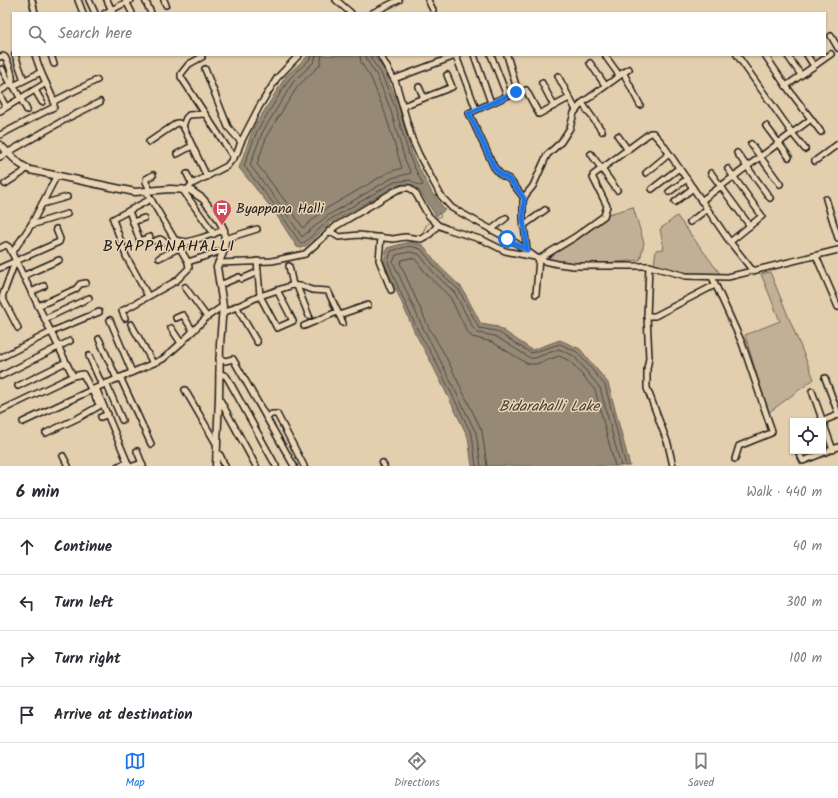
<!DOCTYPE html>
<meta charset="utf-8">
<style>
:root{--surface:#fff;--page:#f2f2f3;--text:#2b2b33;--muted:#7c7c81;--line:#e1e1e2;--accent:#1a73e8}
body{margin:0;font-family:Kalam,sans-serif;background:var(--page);color:var(--text)}
.controls{position:absolute;right:12px;bottom:12px;display:grid;overflow:hidden;border-radius:0px;box-shadow:0 1px 3px #0004}
.controls button{width:36px;height:36px;display:grid;place-items:center;padding:0;border:0;border-bottom:1px solid var(--line);background:var(--surface);color:var(--text);font:20px sans-serif}
.stop{position:absolute;width:12px;height:12px;margin:-9px;border:3px solid #1a73e8;border-radius:50%;background:#fff}
.stop.end{background:#1a73e8;border-color:#fff;box-shadow:0 1px 4px #0008}
.list{margin:0;padding:0;list-style:none}
h2{display:flex;justify-content:space-between;align-items:center;height:52px;margin:0;padding:0 16px;font-size:17px}
h2 small{font-size:13px;font-weight:400;color:var(--muted)}
.list li{display:grid;grid-template-columns:26px 1fr auto;gap:12px;align-items:center;box-sizing:border-box;height:56px;padding:0 16px;border-top:1px solid var(--line)}
.list b{display:block;font-size:15px;white-space:nowrap}
.list em{font-size:13px;font-style:normal;color:var(--muted)}
.icon{flex:none;width:22px;height:22px;fill:none;stroke:currentColor;stroke-width:2;stroke-linecap:round;stroke-linejoin:round}
.map{position:relative;flex:none;width:838px;height:466px;overflow:hidden}
.search{position:absolute;background:var(--surface);box-shadow:0 1px 3px #0004;left:12px;right:12px;top:12px;height:44px;display:flex;align-items:center;gap:10px;box-sizing:border-box;padding:0 14px;border-radius:0px;color:var(--muted);font-size:15px}
.sheet{height:276px;background:var(--surface)}
nav{display:flex;justify-content:space-around;align-items:center;box-sizing:border-box;height:56px;border-top:1px solid var(--line);background:var(--surface);font-size:11px;color:var(--muted)}
nav a{display:grid;justify-items:center;gap:2px}
nav .on{color:var(--accent)}
.map>svg:first-child{display:block}
.green{fill:#c2b096;stroke:#6f6659}
.water{fill:#968a76;stroke:#655e52}
.lines{fill:none;stroke-linecap:round;stroke-linejoin:round}
.shore{stroke:#4d4840;stroke-width:1}
.stream{stroke:#655e52;stroke-width:1}
.minor-casing{stroke:#1c1c1c;stroke-width:8}
.major-casing{stroke:#1c1c1c;stroke-width:9}
.minor{stroke:#ebd5b4;stroke-width:5}
.major{stroke:#ebd5b4;stroke-width:6}
.route{stroke:#1a73e8;stroke-width:5}
.labels{text-anchor:middle;dominant-baseline:central;stroke-width:3;stroke-linejoin:round;paint-order:stroke}
.poi-label{font-size:14px;fill:#1c1c1c;stroke:#ebd5b4;text-anchor:start}
.water-label{font-size:15px;font-style:italic;fill:#47423c;stroke:#ebd5b4}
.quarter-label{font-size:16px;letter-spacing:1px;fill:#1c1c1c;stroke:#ebd5b4}
</style>
<div class="map">
<svg width="838" height="466" viewBox="0 0 838 466">
<rect width="100%" height="100%" fill="#e3ceae"/>
<filter id="ink" filterUnits="userSpaceOnUse"><feTurbulence type="fractalNoise" baseFrequency=".025" numOctaves="2"/><feDisplacementMap in="SourceGraphic" scale="8" xChannelSelector="R" yChannelSelector="G"/><feConvolveMatrix kernelMatrix="1 2 1 2 8 2 1 2 1" color-interpolation-filters="sRGB"/></filter>
<g filter="url(#ink)">
<g class="green">
<path d="M633 207 644 243 640 260C607 263 579 266 547 259L552 254 588 230 609 214Z"/>
<path d="M677 216 721 275C695 275 679 273 654 264L656 250 664 249 660 229Z"/>
<path d="M770 272 814 379 768 413 745 335 780 321 761 274Z"/>
</g>
<g class="water">
<path d="M309 55H374L385 71 398 105 413 157 432 193 445 210 436 216 420 191 409 184 396 185 331 223 307 245 301 248 297 247 274 211 239 168 253 129 286 76Z"/>
<path d="M410 242 423 245 440 267 462 288 481 324 498 327 532 350 560 340 580 349 608 383 630 466H472L468 437 431 362 415 333 384 262 387 248Z"/>
</g>
<g class="lines">
<g class="shore">
<path d="M311 55 310 59 289 79 257 131 244 166 277 208 301 244 305 242 329 220 394 182 410 180 420 186 423 185 410 158 395 107 381 73 371 59V55"/>
<path d="M316 55 314 62 293 82 262 133 250 165 281 206 302 237 327 216 392 178 411 173 405 160 390 108 377 76 367 60 366 55"/>
<path d="M322 55 320 65 298 86 267 135 257 164 286 202 303 228 324 210 389 172 402 168 384 110 371 78 361 63 360 55"/>
<path d="M476 466 472 435 435 360 418 331 399 289 388 262 391 251 410 246 421 249 437 269 459 290 479 328 496 331 531 353 560 344 577 352 605 385 626 466"/>
<path d="M481 466 476 433 439 358 423 328 393 262 396 255 410 252 419 254 434 273 455 293 473 328 478 333 495 336 530 358H535L559 349 574 356 600 388 621 466"/>
<path d="M487 466 482 431 445 355 428 326 400 263 402 260 410 258 415 259 429 277 450 297 467 331 472 337 492 342 528 364H536L559 356 570 361 595 390 615 466"/>
</g>
<g class="stream">
<path d="M434 219 441 216 439 213"/>
<path d="M421 236 427 224 431 221"/>
</g>
<defs>
<g id="minor">
<path d="M32 0 35 13"/>
<path d="M78 0 83 13"/>
<path d="M89 0 95 13"/>
<path d="M107 0 113 13"/>
<path d="M145 0 151 13"/>
<path d="M164 0 166 5"/>
<path d="M336 0 351 13"/>
<path d="M428 0 433 10"/>
<path d="M126 1 132 13"/>
<path d="M105 13 131 0"/>
<path d="M372 13 399 0"/>
<path d="M831 36 838 48"/>
<path d="M15 55 24 80"/>
<path d="M51 55 54 64"/>
<path d="M201 55 202 57 189 64 181 74V77L234 158"/>
<path d="M380 55 396 83 412 139 419 155 441 196 452 208 516 243 534 256"/>
<path d="M474 55 491 103"/>
<path d="M491 55 507 96"/>
<path d="M507 55 517 89 516 92 469 113 494 167 501 175 509 179 524 198"/>
<path d="M737 55 792 133 805 149"/>
<path d="M765 55 786 86 821 132"/>
<path d="M787 55 801 75"/>
<path d="M807 55 814 66"/>
<path d="M456 56 476 109"/>
<path d="M0 57 3 56 5 57C8 62 15 78 11 83 9 86 3 89 0 91"/>
<path d="M606 57 619 75"/>
<path d="M590 63 605 85"/>
<path d="M2 69 10 84"/>
<path d="M205 69 228 127 241 142"/>
<path d="M623 72 640 105"/>
<path d="M558 76 576 110"/>
<path d="M394 79 458 55"/>
<path d="M12 83 27 110"/>
<path d="M542 83 554 106"/>
<path d="M13 86 41 72 35 55"/>
<path d="M786 86 831 54"/>
<path d="M419 87 424 98"/>
<path d="M35 90 42 102"/>
<path d="M526 90 539 114 569 98"/>
<path d="M0 96 6 107"/>
<path d="M54 101 97 80"/>
<path d="M582 103 602 131"/>
<path d="M403 106 452 87 447 75"/>
<path d="M0 111 46 83"/>
<path d="M204 114 189 115 186 118 183 126 207 177"/>
<path d="M766 126 789 157"/>
<path d="M0 135 54 107V101L41 72"/>
<path d="M618 136 628 150"/>
<path d="M149 142 177 123H179L183 126"/>
<path d="M751 144 780 184"/>
<path d="M737 153 770 198"/>
<path d="M177 154 192 146"/>
<path d="M591 154 617 190"/>
<path d="M0 157 66 119 100 102"/>
<path d="M815 161 838 144"/>
<path d="M728 169 762 216 730 242"/>
<path d="M646 173 669 154"/>
<path d="M711 173 750 226"/>
<path d="M187 174 192 184"/>
<path d="M5 184 22 173 26 169"/>
<path d="M182 189 214 234"/>
<path d="M188 189 192 184 227 166 237 153 241 142 259 107 277 78 299 55"/>
<path d="M652 189 679 168"/>
<path d="M150 190 146 182V179L153 175"/>
<path d="M669 192 687 179"/>
<path d="M826 199 838 238"/>
<path d="M701 201 811 119"/>
<path d="M675 202 693 188"/>
<path d="M42 204 67 197"/>
<path d="M129 211 140 241 150 237"/>
<path d="M133 222 144 218"/>
<path d="M690 222 707 209"/>
<path d="M31 225 67 214"/>
<path d="M523 226 545 210"/>
<path d="M491 230 506 218"/>
<path d="M329 231 339 237 359 235 393 239 405 237 421 239 430 234 438 225"/>
<path d="M381 237 379 260 391 290"/>
<path d="M225 239 257 229"/>
<path d="M155 241 160 239 167 243 174 240 187 242"/>
<path d="M0 248 6 245 9 247 73 376"/>
<path d="M527 250 523 218V201L525 196 533 186 547 155 561 142 570 128 574 113 582 103 629 69"/>
<path d="M12 253 31 225 57 175"/>
<path d="M816 256 838 307"/>
<path d="M159 258 179 248 187 242 201 238 224 230"/>
<path d="M257 261 260 296 277 328 293 321 277 290"/>
<path d="M15 262 2 297 18 328"/>
<path d="M188 262 224 250"/>
<path d="M218 263 272 261 305 254 336 226 395 191 403 188H410L416 194 428 215 438 225 447 229 483 240 505 251 535 257 544 261 558 264 574 266H649L686 276 728 277 838 250"/>
<path d="M289 266 293 285"/>
<path d="M649 266 647 316 649 358 647 369V388L668 444 673 466"/>
<path d="M0 268 59 242 60 239 56 229"/>
<path d="M23 276 59 260"/>
<path d="M712 277 742 343 772 431 771 433 739 446 735 459"/>
<path d="M242 279 258 272"/>
<path d="M220 285 239 277"/>
<path d="M297 286H301L312 290 328 291 343 323"/>
<path d="M185 287 207 317"/>
<path d="M31 292 44 286"/>
<path d="M536 294 539 259 575 237 604 216 607 206 593 178V175L650 133H653L662 143 730 242 753 271"/>
<path d="M148 296 126 256 113 219 151 199"/>
<path d="M38 306 76 289 80 284 86 283"/>
<path d="M236 306 257 342"/>
<path d="M223 313 260 296 293 285 297 286 309 316"/>
<path d="M339 315 368 305"/>
<path d="M647 316H655L715 285"/>
<path d="M125 318 122 311 176 281 189 268 188 262 146 191"/>
<path d="M176 318 183 315 193 331"/>
<path d="M45 319 89 298"/>
<path d="M110 320 132 372"/>
<path d="M131 324 153 363"/>
<path d="M304 326 337 312"/>
<path d="M171 328 181 343"/>
<path d="M99 339 117 379"/>
<path d="M89 356 102 385"/>
<path d="M0 358 51 332 99 312"/>
<path d="M219 358 225 361 233 359 294 466"/>
<path d="M219 373 226 376 228 379 276 466"/>
<path d="M1 376 70 341"/>
<path d="M120 377 151 444"/>
<path d="M825 378 838 413"/>
<path d="M106 383 122 420"/>
<path d="M18 386 66 362"/>
<path d="M96 388 129 466"/>
<path d="M185 390 217 445"/>
<path d="M812 391 833 450"/>
<path d="M219 398 256 466"/>
<path d="M0 411 73 376 83 374 99 404V406L80 417 46 433"/>
<path d="M101 417 108 414"/>
<path d="M266 417 272 414H277L304 466"/>
<path d="M823 421 838 415"/>
<path d="M23 422 96 388 163 359 181 343 207 317 223 306"/>
<path d="M137 451 143 466"/>
<path d="M798 451 803 461 838 447"/>
<path d="M216 454 220 455 225 466"/>
<path d="M63 456 68 466"/>
<path d="M382 463 384 466"/>
<path d="M118 466 127 463"/>
<path d="M133 466 142 463"/>
</g>
<path id="major" d="M0 145 20 164 30 170 135 192 170 189 190 190 203 199 218 218 224 230 225 242 224 250 217 267 223 306 220 344 219 398 216 466"/>
</defs>
<use href="#minor" class="minor-casing"/>
<use href="#major" class="major-casing"/>
<use href="#minor" class="minor"/>
<use href="#major" class="major"/>
</g>
</g>
<g class="lines" filter="url(#ink)">
<path class="route" d="M507 239 527 250 523 218 524 198 509 179 501 175 494 167 469 113 516 92"/>
</g>
<defs>
<symbol id="bus-pin" viewBox="-11 -11 22 30"><path d="M0 17L-7.5 6A9.5 9.5 0 1 1 7.5 6Z" fill="#d1495b" stroke="#ebd5b4"/><path d="M-5-6H5V4H4V6H2V4H-2V6H-4V4H-5ZM-3.5-4V0h7V-4ZM-3.5 1.2v1.5H-2V1.2ZM2 1.2v1.5H3.5V1.2Z" fill="#fff"/></symbol>
</defs>
<g fill-rule="evenodd">
<use href="#bus-pin" x="211" y="198" width="22" height="30"/>
</g>
<g class="labels">
<g class="poi-label">
<text x="236" y="209">Byappana Halli</text>
</g>
<g class="water-label">
<text x="549" y="407">Bidarahalli Lake</text>
</g>
<g class="quarter-label">
<text x="169" y="246">BYAPPANAHALLI</text>
</g>
</g>
</svg>
<div class="controls">
<button><svg class="icon" aria-label="locate" viewBox="0 0 24 24"><circle cx="12" cy="12" r="6"/><path d="M12 2v4M12 18v4M2 12h4M18 12h4"/></svg></button>
</div>
<div class="stop" style="left:507px;top:239px"></div>
<div class="stop end" style="left:516px;top:92px"></div>
<div class="search"><svg class="icon" aria-label="search" viewBox="0 0 24 24"><circle cx="10" cy="10" r="6"/><path d="M15 15l6 6"/></svg>Search here</div>
</div>
<section class="sheet">
<h2>6 min<small>Walk · 440 m</small></h2>
<ul class="list">
<li><svg class="icon" aria-label="ahead" viewBox="0 0 24 24"><path d="M12 20V5M6 11l6-6 6 6"/></svg><div><b>Continue</b></div><em>40 m</em></li>
<li><svg class="icon" aria-label="left" viewBox="0 0 24 24"><path d="M17 20v-9H6M10 6l-5 5 5 5"/></svg><div><b>Turn left</b></div><em>300 m</em></li>
<li><svg class="icon" aria-label="right" viewBox="0 0 24 24"><path d="M7 20v-9h11M14 6l5 5-5 5"/></svg><div><b>Turn right</b></div><em>100 m</em></li>
<li><svg class="icon" aria-label="arrive" viewBox="0 0 24 24"><path d="M6 21V4h12l-3 4 3 4H6"/></svg><div><b>Arrive at destination</b></div></li>
</ul>
</section>
<nav>
<a class="on"><svg class="icon" aria-label="map" viewBox="0 0 24 24"><path d="M3 6l6-2 6 2 6-2v14l-6 2-6-2-6 2zM9 4v14M15 6v14"/></svg>Map</a>
<a><svg class="icon" aria-label="directions" viewBox="0 0 24 24"><path d="M12 3l9 9-9 9-9-9zM9 14v-3h6M13 9l2 2-2 2"/></svg>Directions</a>
<a><svg class="icon" aria-label="saved" viewBox="0 0 24 24"><path d="M7 4h10v16l-5-4-5 4z"/></svg>Saved</a>
</nav>
